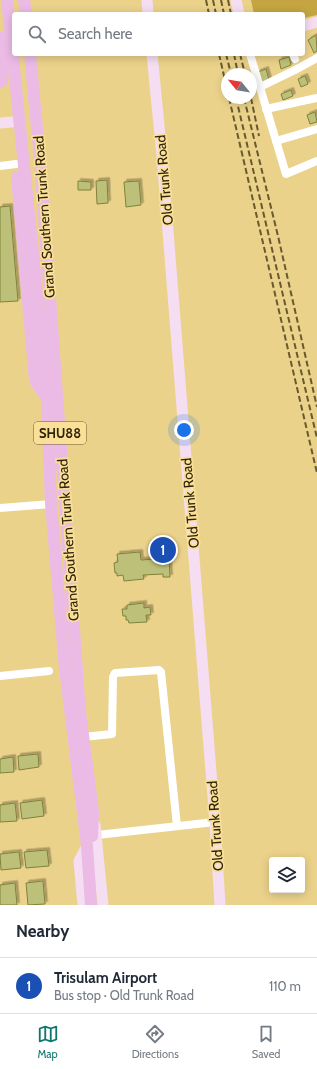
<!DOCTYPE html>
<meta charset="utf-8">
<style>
:root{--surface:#fff;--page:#f2f2f3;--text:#1f2937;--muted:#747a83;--line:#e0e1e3;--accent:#0f766e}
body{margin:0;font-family:Cabin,sans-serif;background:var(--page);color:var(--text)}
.controls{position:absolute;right:12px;bottom:12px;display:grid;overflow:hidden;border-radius:4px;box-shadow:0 2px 10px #0003}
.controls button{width:36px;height:36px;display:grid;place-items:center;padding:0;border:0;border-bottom:1px solid var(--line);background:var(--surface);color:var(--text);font:20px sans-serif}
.compass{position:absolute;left:221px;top:68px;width:36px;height:36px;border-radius:50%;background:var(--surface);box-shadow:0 2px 10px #0003;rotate:300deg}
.you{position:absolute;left:184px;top:430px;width:14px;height:14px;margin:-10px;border:3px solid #fff;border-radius:50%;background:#1a73e8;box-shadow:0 0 0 6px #1a73e833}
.badge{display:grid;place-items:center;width:26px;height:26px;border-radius:50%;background:var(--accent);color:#fff;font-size:13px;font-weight:700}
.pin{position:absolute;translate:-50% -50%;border:2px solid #fff;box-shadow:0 1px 4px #0006}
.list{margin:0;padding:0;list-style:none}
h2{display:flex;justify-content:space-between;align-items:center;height:52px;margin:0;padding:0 16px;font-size:17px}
h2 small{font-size:13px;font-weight:400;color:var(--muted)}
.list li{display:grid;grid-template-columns:26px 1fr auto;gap:12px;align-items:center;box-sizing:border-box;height:56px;padding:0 16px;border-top:1px solid var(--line)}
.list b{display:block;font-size:15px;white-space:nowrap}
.list p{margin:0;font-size:13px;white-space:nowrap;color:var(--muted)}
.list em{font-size:13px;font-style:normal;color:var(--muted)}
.icon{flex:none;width:22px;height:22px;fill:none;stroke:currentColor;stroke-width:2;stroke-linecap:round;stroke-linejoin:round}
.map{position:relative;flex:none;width:317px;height:905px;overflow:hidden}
.search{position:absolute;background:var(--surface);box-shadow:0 2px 10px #0003;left:12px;right:12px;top:12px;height:44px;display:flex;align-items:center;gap:10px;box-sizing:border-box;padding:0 14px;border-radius:4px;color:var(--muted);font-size:15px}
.sheet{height:108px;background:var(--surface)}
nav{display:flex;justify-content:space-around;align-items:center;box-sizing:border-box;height:56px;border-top:1px solid var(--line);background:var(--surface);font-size:11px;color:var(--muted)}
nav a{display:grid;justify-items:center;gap:2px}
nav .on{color:var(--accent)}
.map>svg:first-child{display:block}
.green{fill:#c5a541}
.building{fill:#bcc078;stroke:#80823b;filter:url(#shadow)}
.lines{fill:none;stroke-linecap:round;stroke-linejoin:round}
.street{stroke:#fff;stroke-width:8}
.secondary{stroke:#f5ddf2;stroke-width:11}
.primary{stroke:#ebbbe5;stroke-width:12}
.rail{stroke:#68592f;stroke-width:2;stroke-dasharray:6 3;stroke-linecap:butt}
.labels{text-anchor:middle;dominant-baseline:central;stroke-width:3.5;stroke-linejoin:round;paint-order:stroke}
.shield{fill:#f9df98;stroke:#6b5c32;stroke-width:1}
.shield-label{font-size:13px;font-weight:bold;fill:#2e2406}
.street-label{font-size:14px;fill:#2e2406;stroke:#f9df98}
</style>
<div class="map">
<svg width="317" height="905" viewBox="0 0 317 905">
<defs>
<filter id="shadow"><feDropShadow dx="2.5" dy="-2.5" stdDeviation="0" flood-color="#0004"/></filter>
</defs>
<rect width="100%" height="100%" fill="#ebd28b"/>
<path class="green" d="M251 0H317V15L303 18V14H254Z"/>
<g class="building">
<path d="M316 35 317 51 314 53 308 40Z"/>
<path d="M289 57 291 65 281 69 279 60Z"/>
<path d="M266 69 269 80 260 83 258 72Z"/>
<path d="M305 76 308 84 301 87 298 79Z"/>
<path d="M291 90 293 96 283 100 281 94Z"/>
<path d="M315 112 317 122 310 124 307 115Z"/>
<path d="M107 180 108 203 97 204 96 181Z"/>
<path d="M78 181 91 182V190H78Z"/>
<path d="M139 181 141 205 126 207 124 182Z"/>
<path d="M10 206 18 301 0 302V207Z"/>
<path d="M140 552 141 560 169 558 170 577H163V574L143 575 144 579 124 581 123 575 117 576V573H115L114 563 118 562 117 554Z"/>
<path d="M144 603V608L150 607 151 615H146L147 622 129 623 128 620H126V616H123L122 609H127V605Z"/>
<path d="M38 754 39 767 19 770 18 756Z"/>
<path d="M13 757 14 772 0 773V759Z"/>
<path d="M42 800 44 816 22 819 20 803Z"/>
<path d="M15 803 17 821 0 822V805Z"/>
<path d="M47 850 49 866 26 868 24 852Z"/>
<path d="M19 852 21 868 1 870 0 854Z"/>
<path d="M43 881 45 904 28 905 26 883Z"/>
<path d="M15 883 17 905H0V885Z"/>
</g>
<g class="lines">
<g class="street">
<path d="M250 54 286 174 317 161"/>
<path d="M293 54 295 59"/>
<path d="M260 87 295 70 317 58"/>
<path d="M266 109 317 98"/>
<path d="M276 141 317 129"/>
<path d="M0 166 16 164"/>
<path d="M0 508 51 504"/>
<path d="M0 676 49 671"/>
<path d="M83 737 112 734 113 677 115 673 159 670 161 672 177 826"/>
<path d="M97 835 215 822"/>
</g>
<g class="secondary">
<path d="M147 0 148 14"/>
<path d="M236 0 239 14"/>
<path d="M303 26 317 22"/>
<path d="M152 54 162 156 215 822 220 905"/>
<path d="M0 123 12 122"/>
<path d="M95 825 103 905"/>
<path d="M83 905 79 861 87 846"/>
</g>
<g class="primary">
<path d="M7 0 46 381 51 504 65 669 87 846 91 905"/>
<path d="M24 0 26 14"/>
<path d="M0 37 3 67 2 81 0 82"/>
<path d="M30 54 40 160 80 712 93 811 92 836"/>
<path d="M17 177 35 381 47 398"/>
</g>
<g class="rail">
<path d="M206 0 209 14"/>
<path d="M213 0 216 14"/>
<path d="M221 0 224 14"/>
<path d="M228 0 231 14"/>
<path d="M219 54 227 89"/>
<path d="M226 54 231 74"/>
<path d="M234 54 238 74"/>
<path d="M240 54 245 74"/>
<path d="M229 98 317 473"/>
<path d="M236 98 317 438"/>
<path d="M244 98 278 236 317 407"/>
<path d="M251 98 259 136"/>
</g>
</g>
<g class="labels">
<rect class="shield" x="34" y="422" width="52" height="22" rx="3"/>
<g class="shield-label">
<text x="60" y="433">SHU88</text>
</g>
<g class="street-label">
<text transform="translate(164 180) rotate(-95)">Old Trunk Road</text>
<text transform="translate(44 217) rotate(-94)">Grand Southern Trunk Road</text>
<text transform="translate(190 503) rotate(-95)">Old Trunk Road</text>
<text transform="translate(68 540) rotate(-94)">Grand Southern Trunk Road</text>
<text transform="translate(215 826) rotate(-94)">Old Trunk Road</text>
</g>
</g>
</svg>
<div class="controls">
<button><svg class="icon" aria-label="layers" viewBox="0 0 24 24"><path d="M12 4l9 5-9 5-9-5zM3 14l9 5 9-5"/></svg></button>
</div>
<svg class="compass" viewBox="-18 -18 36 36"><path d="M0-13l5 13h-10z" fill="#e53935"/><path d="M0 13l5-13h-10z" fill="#747a83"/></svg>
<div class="you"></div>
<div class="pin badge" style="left:163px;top:550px;background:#1a4fb4">1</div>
<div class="search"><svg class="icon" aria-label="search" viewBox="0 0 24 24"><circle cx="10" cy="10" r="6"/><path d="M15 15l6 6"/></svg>Search here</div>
</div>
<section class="sheet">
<h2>Nearby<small></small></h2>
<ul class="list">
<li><span class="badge" style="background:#1a4fb4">1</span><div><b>Trisulam Airport</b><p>Bus stop · Old Trunk Road</p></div><em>110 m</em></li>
</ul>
</section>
<nav>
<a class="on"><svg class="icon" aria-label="map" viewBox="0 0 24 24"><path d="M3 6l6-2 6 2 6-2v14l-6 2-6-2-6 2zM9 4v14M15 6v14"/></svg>Map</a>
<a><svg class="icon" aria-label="directions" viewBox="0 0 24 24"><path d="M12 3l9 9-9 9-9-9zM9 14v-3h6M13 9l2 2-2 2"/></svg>Directions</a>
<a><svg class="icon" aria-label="saved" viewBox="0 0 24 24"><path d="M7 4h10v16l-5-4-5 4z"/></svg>Saved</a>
</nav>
